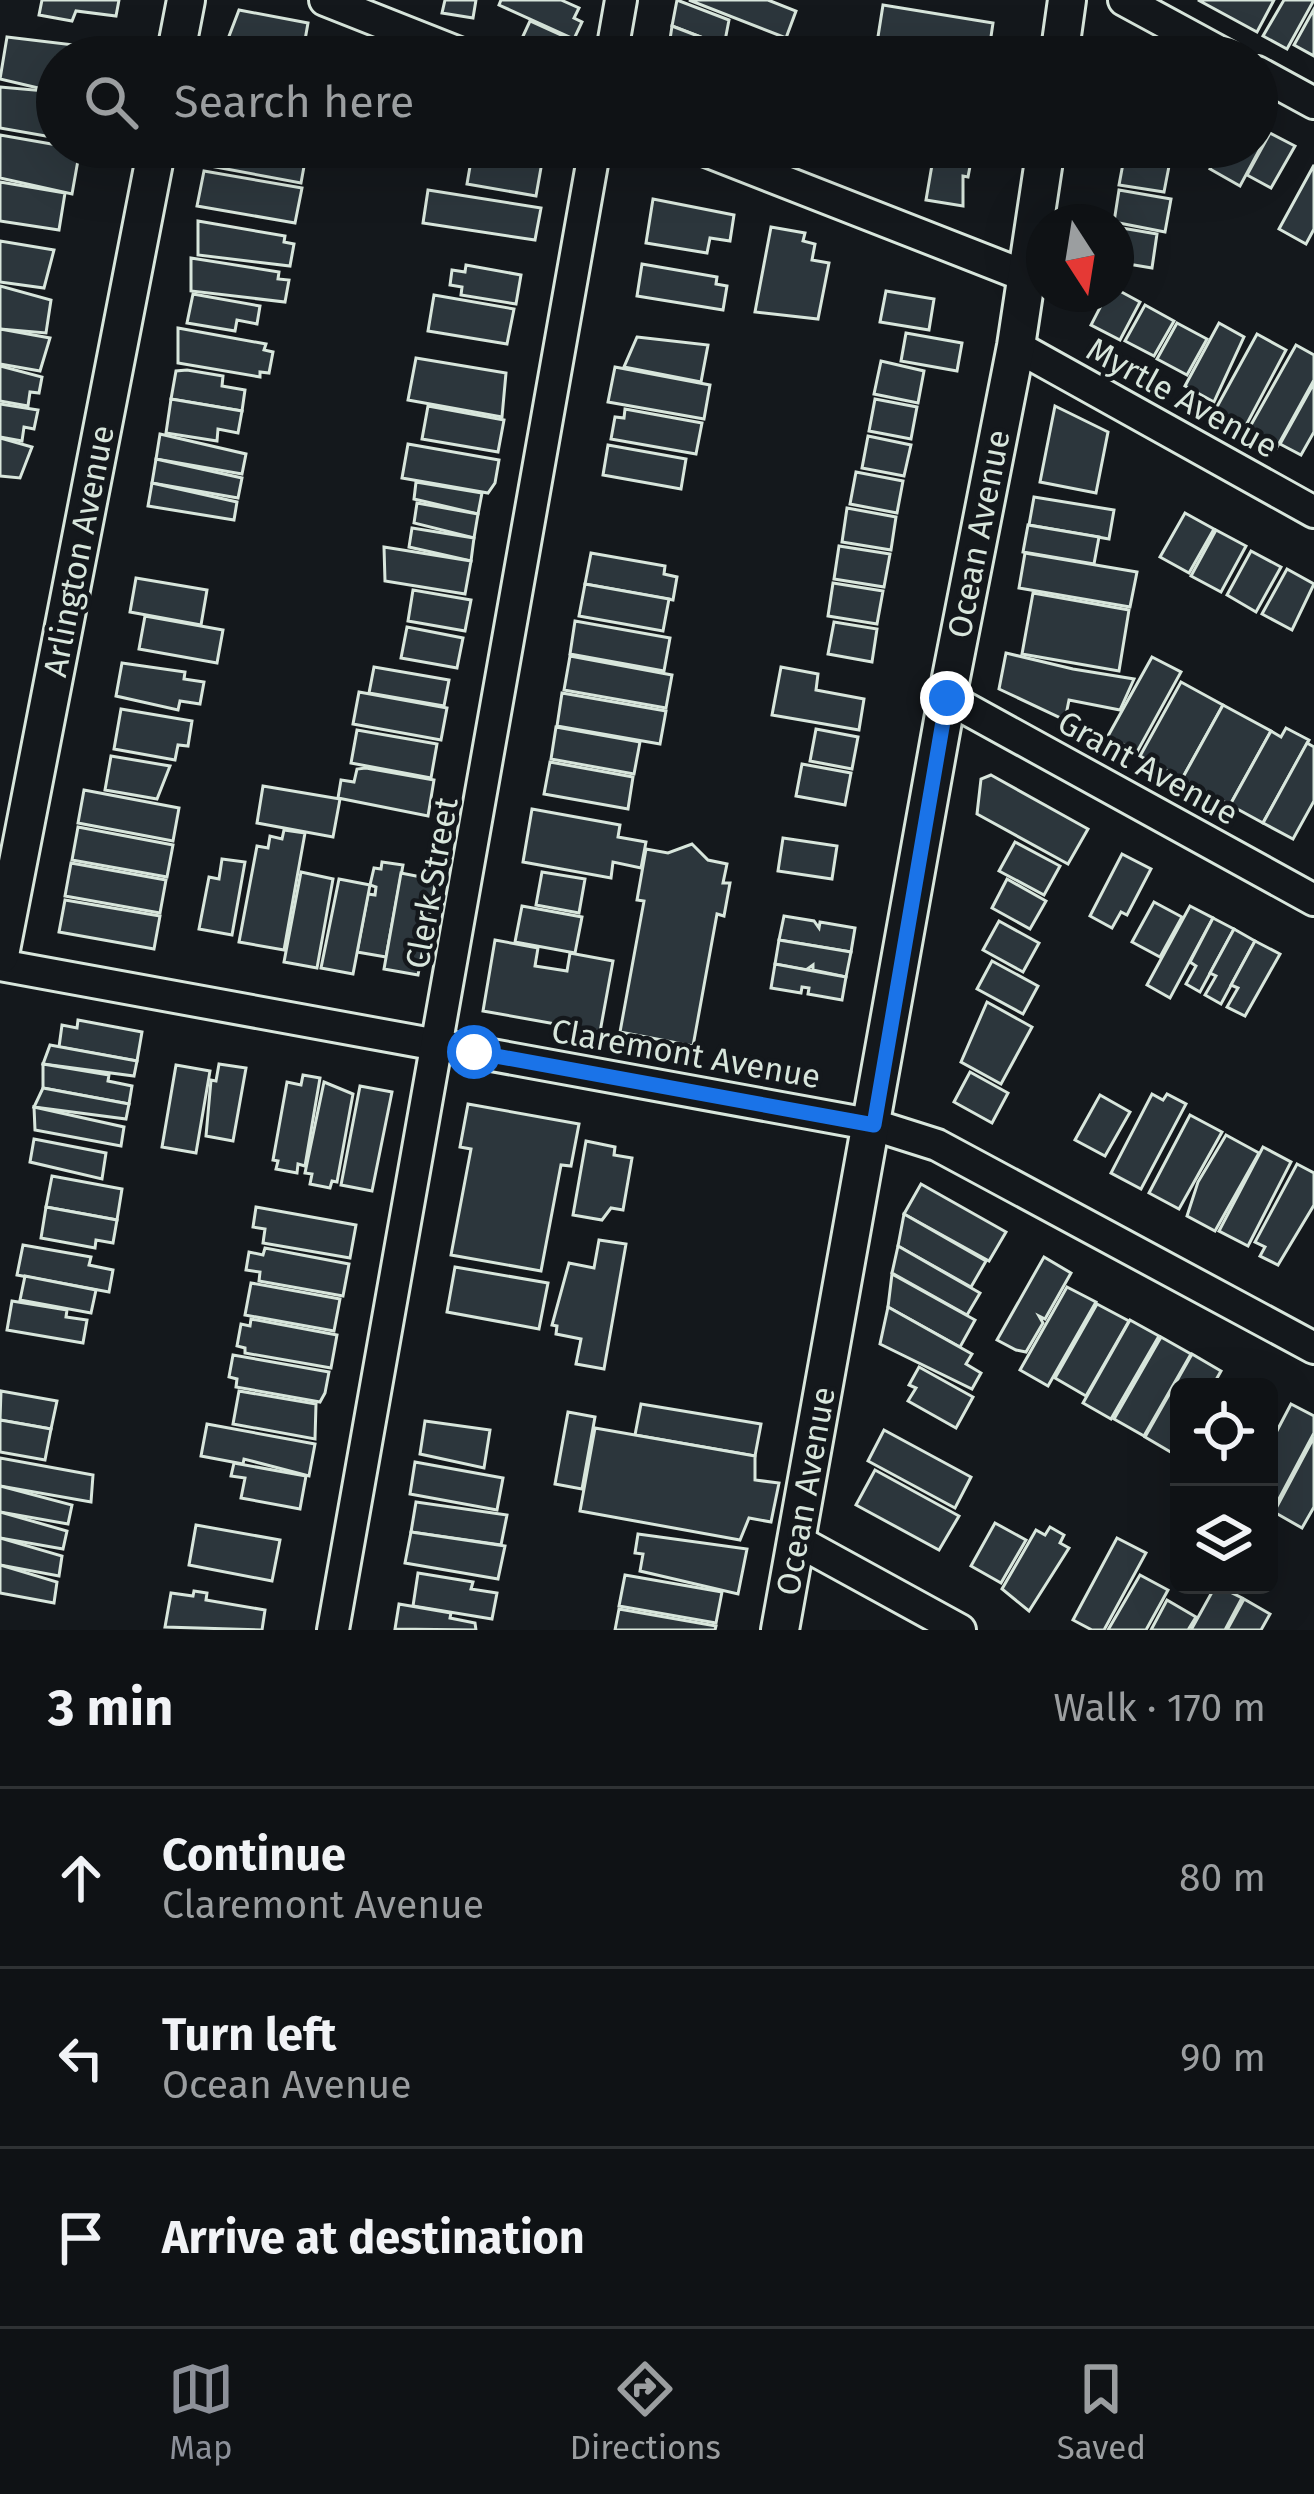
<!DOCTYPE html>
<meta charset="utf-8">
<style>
:root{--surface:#0f1215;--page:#181b1e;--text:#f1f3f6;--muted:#9b9ea0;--line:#2f3234;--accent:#8c9099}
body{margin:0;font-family:"Fira Sans",sans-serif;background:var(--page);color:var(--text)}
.controls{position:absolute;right:36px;bottom:36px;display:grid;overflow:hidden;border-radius:18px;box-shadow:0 12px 48px #0002}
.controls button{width:108px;height:108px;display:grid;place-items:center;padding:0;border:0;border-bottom:3px solid var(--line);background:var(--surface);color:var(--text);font:60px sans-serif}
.compass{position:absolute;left:1026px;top:204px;width:108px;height:108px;border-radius:50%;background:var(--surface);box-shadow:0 12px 48px #0002;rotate:168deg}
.stop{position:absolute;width:36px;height:36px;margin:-27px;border:9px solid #1a73e8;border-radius:50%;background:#fff}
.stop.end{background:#1a73e8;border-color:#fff;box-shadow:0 3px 12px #0008}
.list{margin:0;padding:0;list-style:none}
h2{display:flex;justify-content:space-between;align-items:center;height:156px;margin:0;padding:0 48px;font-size:51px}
h2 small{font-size:39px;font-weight:400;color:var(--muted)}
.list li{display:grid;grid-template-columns:78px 1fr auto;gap:36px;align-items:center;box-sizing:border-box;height:180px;padding:0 48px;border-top:3px solid var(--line)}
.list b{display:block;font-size:45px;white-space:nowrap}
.list p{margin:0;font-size:39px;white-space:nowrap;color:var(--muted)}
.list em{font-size:39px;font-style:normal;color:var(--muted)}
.icon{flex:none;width:66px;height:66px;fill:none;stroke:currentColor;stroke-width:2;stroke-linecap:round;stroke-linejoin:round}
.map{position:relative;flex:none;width:1314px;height:1630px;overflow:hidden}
.search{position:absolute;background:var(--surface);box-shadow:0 12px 48px #0002;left:36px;right:36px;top:36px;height:132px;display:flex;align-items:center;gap:30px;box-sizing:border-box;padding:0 42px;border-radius:66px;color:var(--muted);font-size:45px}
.sheet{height:696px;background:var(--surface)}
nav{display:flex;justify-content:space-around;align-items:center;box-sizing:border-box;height:168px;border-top:3px solid var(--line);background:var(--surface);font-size:33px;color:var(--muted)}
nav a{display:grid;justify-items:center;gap:6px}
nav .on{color:var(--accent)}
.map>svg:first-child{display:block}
.building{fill:#2c363c;stroke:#d8e6dc;stroke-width:3}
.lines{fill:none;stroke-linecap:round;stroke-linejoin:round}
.minor-casing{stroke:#d8e6dc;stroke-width:36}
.tertiary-casing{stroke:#d8e6dc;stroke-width:42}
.minor{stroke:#14181c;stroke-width:30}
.tertiary{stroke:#14181c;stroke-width:36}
.route{stroke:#1a73e8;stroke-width:15}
.labels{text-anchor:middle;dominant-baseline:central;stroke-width:9;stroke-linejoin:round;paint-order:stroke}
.street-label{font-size:33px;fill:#d8e6dc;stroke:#14181c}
</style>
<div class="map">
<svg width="1314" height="1630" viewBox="0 0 1314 1630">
<rect width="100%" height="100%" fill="#14181c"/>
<g class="building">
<path d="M42 0H119L116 16 76 11 72 21 39 15Z"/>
<path d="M445 0H476L473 18 442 13Z"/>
<path d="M501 0H561L579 8 574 18 582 22 574 39 499 5Z"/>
<path d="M677 0 729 20 724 46 672 26Z"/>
<path d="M689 0H768L796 11 786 38Z"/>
<path d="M1198 0H1274L1257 32Z"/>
<path d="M1284 0H1314L1287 49 1263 36Z"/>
<path d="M883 5 993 23 988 57 877 43Z"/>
<path d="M1314 9V56L1294 45Z"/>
<path d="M239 10 308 23 302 57 226 44Z"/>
<path d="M530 21 574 41 567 57H533L517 49Z"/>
<path d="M672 26 724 46 722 57 668 53Z"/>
<path d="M7 37 99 48 98 57H57V92L51 91 0 79Z"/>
<path d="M0 87 57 92V138L0 128Z"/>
<path d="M1257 129 1268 134 1240 186 1210 169 1222 147H1257Z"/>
<path d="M1270 133 1295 146 1271 188 1247 175Z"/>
<path d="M0 135 80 149 72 194 0 178Z"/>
<path d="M209 147 307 150 301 183 205 165Z"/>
<path d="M473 147H544L542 160Z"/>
<path d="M859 147H973L966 160 971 161 968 177 963 176V206L926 200 933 159Z"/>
<path d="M473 149 542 162 536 196 467 184Z"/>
<path d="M1125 153 1170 161 1164 192 1119 185Z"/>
<path d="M1314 165V229L1306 244 1279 229Z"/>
<path d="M204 171 302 188 295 223 197 206Z"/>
<path d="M0 182 65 193 59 230 0 221Z"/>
<path d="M428 190 541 208 535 240 423 223Z"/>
<path d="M1119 190 1171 199 1165 232 1114 222Z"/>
<path d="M653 199 734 215 730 241 710 238 707 253 646 243Z"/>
<path d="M198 221 285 236 284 242 294 244 290 266 198 255Z"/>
<path d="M771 227 805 233 803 241 815 244 812 260 829 263 818 319 755 312Z"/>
<path d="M1116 227 1157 234 1152 268 1116 262Z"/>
<path d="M0 241 54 250 44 288 0 282Z"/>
<path d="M191 258 279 272 278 279 289 280 285 302 191 291Z"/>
<path d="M642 264 717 277 716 284 727 286 723 310 637 296Z"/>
<path d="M466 265 521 275 516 304 461 295 462 287 450 285 452 270 465 272Z"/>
<path d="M0 286 51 300 46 333 0 329Z"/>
<path d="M1116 289 1140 302 1120 340 1091 325 1107 294Z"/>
<path d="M886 291 934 299 929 330 880 322Z"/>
<path d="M193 294 260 306 257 324 237 320 235 331 187 323Z"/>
<path d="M434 295 514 309 507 344 428 331Z"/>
<path d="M1145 305 1174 321 1154 356 1125 341Z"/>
<path d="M1177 323 1207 339 1187 375 1157 359Z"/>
<path d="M1219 323 1244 337 1214 402 1185 386Z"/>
<path d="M178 328 266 344 264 350 273 352 269 373 260 372V377L178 363Z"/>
<path d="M0 329 50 338 40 371 0 364Z"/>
<path d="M906 333 962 343 957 371 901 361Z"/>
<path d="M1257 334 1286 350 1243 431 1213 414Z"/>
<path d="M637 337 708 345 701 382 624 367Z"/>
<path d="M1296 345 1314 355V380L1276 449 1247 432Z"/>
<path d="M416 358 506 373 502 417 408 400Z"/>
<path d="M881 361 924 371 918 403 874 394Z"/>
<path d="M0 366 42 377 39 393 30 392 28 406 0 401Z"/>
<path d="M615 367 710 385 704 419 608 402Z"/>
<path d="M187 370 223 376 222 386 245 390 242 411 171 399 176 371Z"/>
<path d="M1314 383V432L1301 455 1280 444Z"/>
<path d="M171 399 242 411 238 433 218 429 217 441 166 433Z"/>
<path d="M875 399 917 407 911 439 869 431Z"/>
<path d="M0 404 38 410 34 429 24 427 22 441 0 437Z"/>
<path d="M428 406 504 420 498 452 422 439Z"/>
<path d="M1055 406 1108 432 1096 493 1040 482Z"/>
<path d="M625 409 702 423 696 454 611 439 615 417 624 418Z"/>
<path d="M160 434 246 454 242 474 156 459Z"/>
<path d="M868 436 911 445 904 476 862 468Z"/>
<path d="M0 438 32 447 20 478 0 476Z"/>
<path d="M408 444 499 460 495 483 488 493 402 478Z"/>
<path d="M608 445 686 459 681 489 603 475Z"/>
<path d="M156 459 242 478 238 498 152 483Z"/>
<path d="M856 472 903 481 897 513 850 504Z"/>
<path d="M416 482 482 493 478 514 414 499Z"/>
<path d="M152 483 237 502 234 520 148 506Z"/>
<path d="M1034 497 1114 510 1109 539 1029 525Z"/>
<path d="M417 503 478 514 474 538 414 523Z"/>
<path d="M847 508 896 517 891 550 842 542Z"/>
<path d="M1185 513 1214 529 1189 573 1160 557Z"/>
<path d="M1028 525 1099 537 1094 564 1023 552Z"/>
<path d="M412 528 474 538 471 561 409 547Z"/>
<path d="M1216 530 1246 546 1221 592 1191 576Z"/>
<path d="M839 546 890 554 884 587 834 579Z"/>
<path d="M384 547 471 561 465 594 385 581Z"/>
<path d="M1251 551 1281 567 1256 612 1227 595Z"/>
<path d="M591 553 665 566 664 574 677 577 673 600 585 584Z"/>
<path d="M1025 553 1137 572 1130 607 1019 588Z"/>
<path d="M1287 569 1314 584 1292 630 1262 614Z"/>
<path d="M136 578 207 590 201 625 130 612Z"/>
<path d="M833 583 883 591 877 624 828 616Z"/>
<path d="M585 584 669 599 663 631 579 616Z"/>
<path d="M413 590 471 600 465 631 408 621Z"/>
<path d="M1033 593 1129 610 1119 671 1022 654Z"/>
<path d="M145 616 223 630 217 663 139 649Z"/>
<path d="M575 621 670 638 664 671 570 654Z"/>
<path d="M834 622 877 629 872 662 828 654Z"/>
<path d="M407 627 463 638 457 668 401 658Z"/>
<path d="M1006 653 1073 669 1134 679 1120 710 1069 700 1065 720 999 689Z"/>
<path d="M570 656 672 675 666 708 564 690Z"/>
<path d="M1152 657 1181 672 1137 752 1108 736Z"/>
<path d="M122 663 185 672 184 679 204 682 200 704 180 701 178 710 116 696Z"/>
<path d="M374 667 449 680 444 706 369 693Z"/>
<path d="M781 667 818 674 816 690 864 699 859 730 772 715Z"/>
<path d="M1181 682 1223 705 1182 779 1140 756Z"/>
<path d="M359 692 447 708 441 740 353 724Z"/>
<path d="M562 693 666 711 660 744 557 726Z"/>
<path d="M1223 705 1271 731 1230 805 1182 779Z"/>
<path d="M121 709 192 721 188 746 178 745 175 760 114 749Z"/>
<path d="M556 727 640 742 634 774 551 759Z"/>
<path d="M1286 728 1309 740 1263 823 1230 805 1271 731 1281 737Z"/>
<path d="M816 729 858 737 852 769 810 761Z"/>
<path d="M357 730 437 744 431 778 351 763Z"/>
<path d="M1307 743 1314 747V801L1293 839 1263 823Z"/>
<path d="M111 756 170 766 157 799 105 790Z"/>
<path d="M550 762 633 777 628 809 544 794Z"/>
<path d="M802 764 851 773 845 805 796 796Z"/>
<path d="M366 768 434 780 428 816 338 798 341 780 354 782 357 769Z"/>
<path d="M991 775 1088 829 1068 864 977 814 981 779Z"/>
<path d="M263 786 340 799 333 837 257 823Z"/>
<path d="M84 790 179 808 173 841 78 823Z"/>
<path d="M532 809 620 825 618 837 646 842 641 868 613 862 611 878 523 862Z"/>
<path d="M78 827 173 845 167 877 72 860Z"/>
<path d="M284 830 305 833 284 950 239 942 257 846 268 848 270 836 282 839Z"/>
<path d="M783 838 837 846 832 879 778 871Z"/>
<path d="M1015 842 1060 866 1044 895 999 871Z"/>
<path d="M692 844 708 860 727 864 723 883H730L724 916 717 914 693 1046 620 1032 644 901 637 900 646 849 668 853Z"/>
<path d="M1122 854 1151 869 1127 915 1121 912 1112 928 1090 916Z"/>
<path d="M222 859 245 862 232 935 199 929 209 877 219 879Z"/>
<path d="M382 862 403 865 386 957 357 952 368 894 375 895 376 887 370 885 374 868 381 869Z"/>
<path d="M71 863 166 880 160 913 65 896Z"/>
<path d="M301 872 333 879 317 968 284 962Z"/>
<path d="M542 872 585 879 579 913 536 905Z"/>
<path d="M401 873 436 880 418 975 384 969Z"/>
<path d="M339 879 370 885 353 974 321 968Z"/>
<path d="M1007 879 1046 901 1030 929 992 908Z"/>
<path d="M65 900 160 916 154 949 59 932Z"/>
<path d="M1154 902 1182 917 1160 957 1132 942Z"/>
<path d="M522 906 582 917 575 953 515 942Z"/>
<path d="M1190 906 1213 918 1170 998 1147 985Z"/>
<path d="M784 916 814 921 819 928 820 922 855 928 851 952 779 940Z"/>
<path d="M1213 918 1234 929 1200 992 1186 984 1196 966 1190 962Z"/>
<path d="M999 921 1039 943 1023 972 983 950Z"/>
<path d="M1234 929 1255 941 1221 1004 1205 995 1216 976 1210 973Z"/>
<path d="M495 940 538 948 535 966 567 971 570 953 613 961 600 1032 483 1011Z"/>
<path d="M779 940 851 952 846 977 813 970V965L806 970 775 964Z"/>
<path d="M1255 941 1280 954 1245 1016 1227 1007 1238 988 1231 985Z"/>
<path d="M992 961 1038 986 1023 1014 977 989Z"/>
<path d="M775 964 846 977 842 1000 808 994 809 988 802 987 801 993 771 988Z"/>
<path d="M987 1002 1032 1027 1001 1084 961 1062Z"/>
<path d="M78 1020 142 1032 137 1061 59 1047 62 1025 77 1028Z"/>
<path d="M50 1045 137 1061 134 1076 43 1064Z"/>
<path d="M43 1064 109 1075 108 1081 132 1086 129 1104 43 1088Z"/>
<path d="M219 1064 246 1068 233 1141 206 1136 211 1080 216 1081Z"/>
<path d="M176 1065 210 1071 196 1153 162 1147Z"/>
<path d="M970 1072 1008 1093 992 1123 954 1102Z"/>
<path d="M303 1075 320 1078 305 1166 298 1164 297 1173 276 1169 278 1161 273 1160 287 1082 301 1085Z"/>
<path d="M324 1082 353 1094 337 1182 332 1181 330 1188 310 1184 312 1174 305 1173Z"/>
<path d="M360 1086 392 1092 372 1191 341 1185Z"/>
<path d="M43 1088 129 1104 126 1119 34 1107Z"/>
<path d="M1152 1094 1163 1100 1167 1094 1186 1104 1141 1189 1111 1173Z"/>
<path d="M1100 1095 1130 1112 1105 1156 1075 1140Z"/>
<path d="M468 1104 579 1124 571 1166 561 1165 541 1271 451 1255 471 1149 460 1147Z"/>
<path d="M34 1107 124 1127 121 1146 35 1130Z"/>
<path d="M1190 1115 1222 1132 1179 1209 1149 1193Z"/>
<path d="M1226 1135 1259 1153 1215 1231 1187 1216 1198 1182Z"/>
<path d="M34 1139 106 1153 102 1179 30 1162Z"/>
<path d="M586 1141 615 1147 614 1155 632 1158 623 1210 611 1208 602 1220 573 1215Z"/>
<path d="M1263 1147 1291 1162 1248 1246 1219 1231Z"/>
<path d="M1297 1164 1314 1173V1205L1278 1265 1260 1256 1265 1247 1255 1242Z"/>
<path d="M52 1176 122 1189 117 1220 46 1207Z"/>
<path d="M921 1184 1006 1232 989 1261 904 1214Z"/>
<path d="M46 1207 117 1220 113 1243 96 1240 95 1248 41 1238Z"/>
<path d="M256 1207 356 1225 350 1258 263 1243 265 1229 253 1227Z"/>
<path d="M904 1214 986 1261 971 1287 898 1246Z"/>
<path d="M599 1240 626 1244 604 1369 576 1364 581 1339 556 1334 557 1326 552 1325 569 1263 594 1268Z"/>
<path d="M23 1245 91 1257 89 1265 113 1270 109 1292 17 1275Z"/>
<path d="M898 1246 980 1293 967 1315 892 1273Z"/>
<path d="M265 1248 349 1264 343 1296 259 1281 260 1272 246 1270 249 1252 263 1255Z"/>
<path d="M1044 1257 1071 1273 1045 1319 1039 1316 1043 1323 1026 1352 1016 1350 997 1340Z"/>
<path d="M455 1267 548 1283 539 1329 447 1312Z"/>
<path d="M892 1274 975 1320 960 1347 888 1307Z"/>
<path d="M25 1276 96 1290 91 1313 20 1300Z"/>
<path d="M251 1283 340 1299 334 1331 245 1315Z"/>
<path d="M1067 1287 1096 1302 1048 1386 1020 1370Z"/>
<path d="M12 1301 67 1310 66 1317 87 1320 83 1343 7 1330Z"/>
<path d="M1097 1304 1129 1321 1086 1396 1055 1378Z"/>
<path d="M888 1307 972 1354 966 1364 981 1373 972 1389 880 1344Z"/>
<path d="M251 1319 337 1335 331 1368 245 1353V1348L237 1346 241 1324 250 1326Z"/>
<path d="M1130 1320 1159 1336 1111 1419 1083 1403Z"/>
<path d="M1161 1337 1191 1354 1144 1436 1114 1419Z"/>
<path d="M1192 1354 1221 1371 1212 1387H1179L1174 1454 1145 1437Z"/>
<path d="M233 1355 329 1372 325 1393 320 1402 236 1387 237 1379 229 1377Z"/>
<path d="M919 1367 973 1397 956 1428 908 1401 916 1388 909 1385Z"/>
<path d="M1 1391 57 1401 51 1429 0 1420Z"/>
<path d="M239 1391 316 1404 315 1439 233 1424Z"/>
<path d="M641 1404 761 1424 755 1456 635 1435Z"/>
<path d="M1291 1404 1314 1416V1433L1272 1512 1269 1446Z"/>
<path d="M568 1412 595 1417 582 1489 555 1484Z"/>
<path d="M0 1420 51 1429 45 1460 0 1452Z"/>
<path d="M425 1421 490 1430 484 1468 420 1454Z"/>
<path d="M207 1424 315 1444 309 1476 244 1459 243 1464 201 1456Z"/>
<path d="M595 1428 755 1456V1480L779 1483 771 1522 749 1518 740 1540 580 1511Z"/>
<path d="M884 1430 971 1477 955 1508 868 1461Z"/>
<path d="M1314 1437V1507L1302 1528 1274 1512Z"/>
<path d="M0 1458 93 1475 91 1502 0 1486Z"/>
<path d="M415 1462 503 1478 497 1510 410 1494Z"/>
<path d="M234 1463 306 1476 300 1509 241 1498 245 1478 231 1476Z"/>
<path d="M875 1470 959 1516 939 1550 856 1505Z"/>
<path d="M0 1486 72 1505 68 1524 0 1512Z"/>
<path d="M416 1502 507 1515 501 1545 411 1532Z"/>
<path d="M0 1512 67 1531 63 1549 0 1538Z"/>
<path d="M995 1523 1026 1540 1001 1583 971 1566Z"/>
<path d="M196 1525 280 1540 272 1581 189 1565Z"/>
<path d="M1050 1527 1064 1535 1060 1543 1069 1548 1029 1611 1002 1589 1036 1530 1045 1535Z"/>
<path d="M411 1532 505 1546 498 1579 405 1563Z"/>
<path d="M638 1534 747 1549 738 1594 640 1571 643 1554 635 1553Z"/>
<path d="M0 1538 62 1556 59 1576 0 1565Z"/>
<path d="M1117 1538 1146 1553 1104 1630H1092L1073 1620Z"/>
<path d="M0 1565 57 1582 54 1603 0 1593Z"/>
<path d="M418 1573 473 1582 471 1589 497 1593 492 1619 413 1606Z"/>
<path d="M625 1575 722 1592 716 1623 619 1606Z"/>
<path d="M1140 1575 1168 1590 1146 1630H1108Z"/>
<path d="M1216 1585 1242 1598 1225 1630H1191Z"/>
<path d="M194 1591 207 1593 206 1600 265 1610 262 1630 165 1627 171 1593 193 1596Z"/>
<path d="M1244 1599 1270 1614 1261 1630H1227Z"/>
<path d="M1167 1600 1196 1617 1188 1630H1151Z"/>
<path d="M399 1604 451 1613 450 1618 475 1623 476 1630 395 1629Z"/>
<path d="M619 1609 716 1626 715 1630H615Z"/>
</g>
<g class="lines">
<defs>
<g id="minor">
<path d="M325 0 469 57"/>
<path d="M1124 0 1229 57"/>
<path d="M611 57 621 0"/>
<path d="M1257 72 1314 103"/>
<path d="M696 147 1028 277"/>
<path d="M1016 346 1314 512"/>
<path d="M947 698 1314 900"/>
<path d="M0 965 874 1125 937 1145 1314 1348"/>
<path d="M796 1540 960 1630"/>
<path d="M333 1630 595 147"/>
</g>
<g id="tertiary">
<path d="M175 57 186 0"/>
<path d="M1059 57 1067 0"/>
<path d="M0 955 157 147"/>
<path d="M780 1630 947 698 1016 346 1046 147"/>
</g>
</defs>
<use href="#minor" class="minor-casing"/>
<use href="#tertiary" class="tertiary-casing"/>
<use href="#minor" class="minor"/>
<use href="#tertiary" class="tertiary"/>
</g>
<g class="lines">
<path class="route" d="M474 1052 874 1125 947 698"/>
</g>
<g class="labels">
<g class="street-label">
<text transform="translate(1182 398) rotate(29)">Myrtle Avenue</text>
<text transform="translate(979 534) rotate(-79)">Ocean Avenue</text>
<text transform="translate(79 551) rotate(-79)">Arlington Avenue</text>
<text transform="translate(1148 768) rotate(29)">Grant Avenue</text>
<text transform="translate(432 883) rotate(-80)">Clerk Street</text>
<text transform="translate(686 1054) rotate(10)">Claremont Avenue</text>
<text transform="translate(806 1491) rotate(-80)">Ocean Avenue</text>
</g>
</g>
</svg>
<div class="controls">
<button><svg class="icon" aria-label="locate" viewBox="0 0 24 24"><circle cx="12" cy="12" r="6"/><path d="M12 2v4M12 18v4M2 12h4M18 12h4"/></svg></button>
<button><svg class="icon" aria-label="layers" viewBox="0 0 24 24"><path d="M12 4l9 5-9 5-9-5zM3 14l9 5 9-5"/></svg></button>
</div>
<svg class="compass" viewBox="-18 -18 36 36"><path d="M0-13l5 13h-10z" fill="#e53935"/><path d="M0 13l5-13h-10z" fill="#9b9ea0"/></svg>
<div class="stop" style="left:474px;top:1052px"></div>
<div class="stop end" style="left:947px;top:698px"></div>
<div class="search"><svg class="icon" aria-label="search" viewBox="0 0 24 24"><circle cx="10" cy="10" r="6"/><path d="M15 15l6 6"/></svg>Search here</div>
</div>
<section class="sheet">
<h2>3 min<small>Walk · 170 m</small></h2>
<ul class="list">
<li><svg class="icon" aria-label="ahead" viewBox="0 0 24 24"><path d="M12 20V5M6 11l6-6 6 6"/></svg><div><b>Continue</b><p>Claremont Avenue</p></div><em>80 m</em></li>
<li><svg class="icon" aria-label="left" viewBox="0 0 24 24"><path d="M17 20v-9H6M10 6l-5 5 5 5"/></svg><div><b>Turn left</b><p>Ocean Avenue</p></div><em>90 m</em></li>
<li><svg class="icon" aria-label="arrive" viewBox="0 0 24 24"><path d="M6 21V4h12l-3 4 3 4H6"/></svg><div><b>Arrive at destination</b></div></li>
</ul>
</section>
<nav>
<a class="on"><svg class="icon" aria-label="map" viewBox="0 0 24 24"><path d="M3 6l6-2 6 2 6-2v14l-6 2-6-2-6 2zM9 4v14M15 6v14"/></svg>Map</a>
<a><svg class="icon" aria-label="directions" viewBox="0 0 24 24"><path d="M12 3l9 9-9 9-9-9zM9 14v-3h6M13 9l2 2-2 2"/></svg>Directions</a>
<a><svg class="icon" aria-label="saved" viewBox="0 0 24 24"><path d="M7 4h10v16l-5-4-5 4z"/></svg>Saved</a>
</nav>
